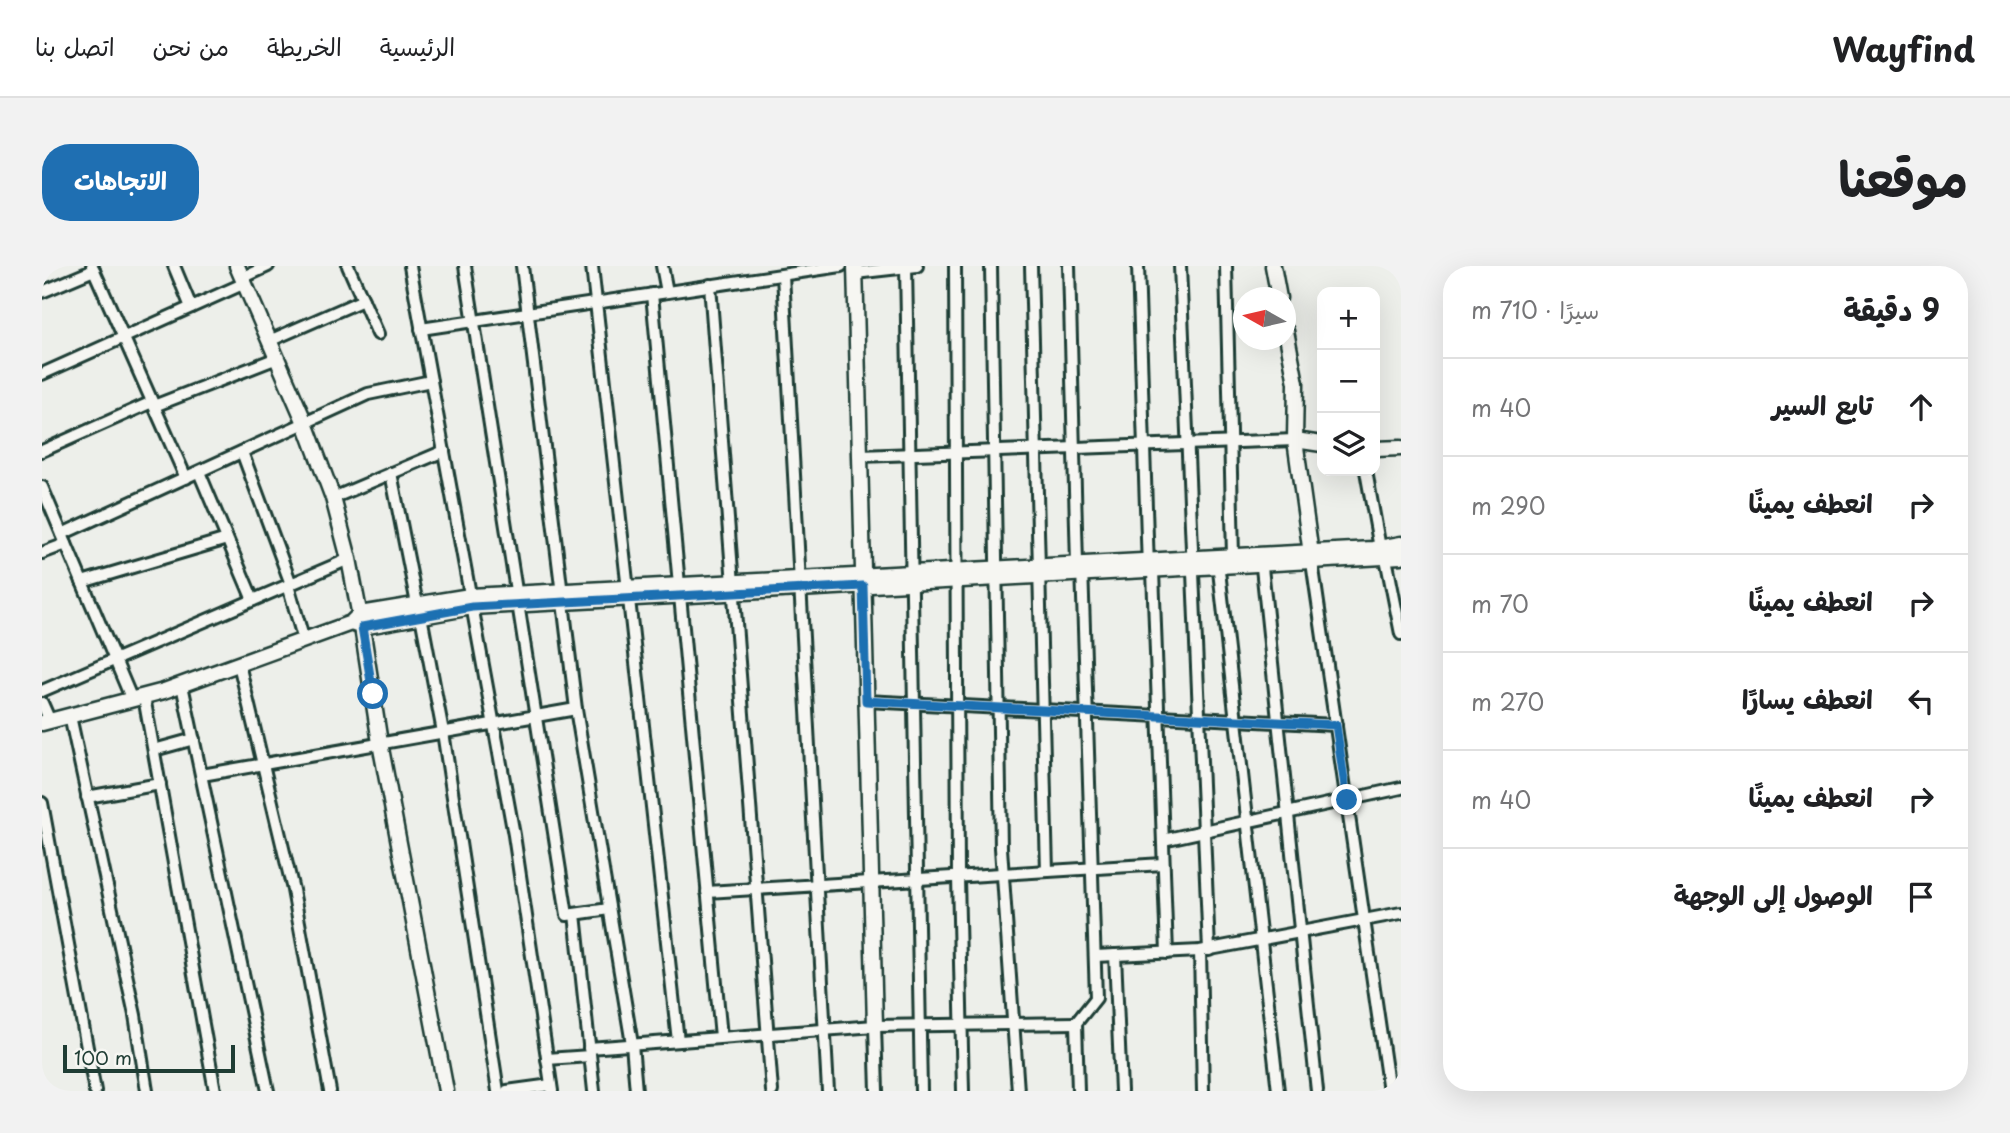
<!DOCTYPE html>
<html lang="ar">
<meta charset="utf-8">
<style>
:root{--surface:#fff;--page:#f2f2f2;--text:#202124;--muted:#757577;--line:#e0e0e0;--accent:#1f6fb2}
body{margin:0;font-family:"Playpen Sans","Playpen Sans Arabic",sans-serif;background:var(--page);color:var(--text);direction:rtl}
.controls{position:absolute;right:21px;top:21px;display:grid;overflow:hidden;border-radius:14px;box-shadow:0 7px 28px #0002}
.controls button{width:63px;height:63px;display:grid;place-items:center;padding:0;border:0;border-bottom:2px solid var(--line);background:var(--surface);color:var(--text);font:35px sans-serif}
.compass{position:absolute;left:1191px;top:21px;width:63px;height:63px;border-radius:50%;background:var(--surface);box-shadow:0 7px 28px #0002;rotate:278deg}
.scale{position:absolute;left:21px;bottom:18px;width:172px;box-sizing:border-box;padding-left:7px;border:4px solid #1f3d34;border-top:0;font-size:19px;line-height:24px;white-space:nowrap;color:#1f3d34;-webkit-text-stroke:5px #f6f6f2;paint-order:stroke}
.stop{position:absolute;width:21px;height:21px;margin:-16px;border:5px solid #1f6fb2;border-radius:50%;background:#fff}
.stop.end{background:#1f6fb2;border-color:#fff;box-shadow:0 2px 7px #0008}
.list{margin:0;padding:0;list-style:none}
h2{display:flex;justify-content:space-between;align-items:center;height:91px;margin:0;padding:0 28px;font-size:30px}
h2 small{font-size:23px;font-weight:400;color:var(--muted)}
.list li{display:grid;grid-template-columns:46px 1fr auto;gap:21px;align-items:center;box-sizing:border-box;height:98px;padding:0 28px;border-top:2px solid var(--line)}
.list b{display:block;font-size:26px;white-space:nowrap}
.list em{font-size:23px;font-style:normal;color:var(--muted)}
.icon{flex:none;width:38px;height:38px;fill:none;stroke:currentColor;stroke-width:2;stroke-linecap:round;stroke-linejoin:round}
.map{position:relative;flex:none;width:1359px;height:825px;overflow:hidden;direction:ltr;border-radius:28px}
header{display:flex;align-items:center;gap:42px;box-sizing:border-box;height:98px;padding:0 35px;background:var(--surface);border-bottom:2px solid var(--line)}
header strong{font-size:33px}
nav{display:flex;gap:38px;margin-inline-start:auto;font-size:24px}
.intro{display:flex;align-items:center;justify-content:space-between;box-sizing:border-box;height:168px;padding:0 42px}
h1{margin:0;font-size:49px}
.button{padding:18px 32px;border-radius:28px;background:var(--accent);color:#fff;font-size:24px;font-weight:700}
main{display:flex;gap:42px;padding:0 42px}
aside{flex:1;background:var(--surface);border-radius:28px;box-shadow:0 7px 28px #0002}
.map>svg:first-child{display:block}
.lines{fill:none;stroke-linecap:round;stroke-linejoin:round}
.minor-casing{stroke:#1f3d34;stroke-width:16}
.tertiary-casing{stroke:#1f3d34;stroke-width:19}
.minor{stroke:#f6f6f2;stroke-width:10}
.tertiary{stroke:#f6f6f2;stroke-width:14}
.route{stroke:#1f6fb2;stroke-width:9}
</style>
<header>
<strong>Wayfind</strong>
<nav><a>الرئيسية</a><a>الخريطة</a><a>من نحن</a><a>اتصل بنا</a></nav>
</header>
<div class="intro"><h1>موقعنا</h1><a class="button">الاتجاهات</a></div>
<main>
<aside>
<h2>9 دقيقة<small>سيرًا · 710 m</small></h2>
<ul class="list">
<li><svg class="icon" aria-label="ahead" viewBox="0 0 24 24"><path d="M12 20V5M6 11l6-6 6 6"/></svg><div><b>تابع السير</b></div><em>40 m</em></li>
<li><svg class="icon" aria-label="right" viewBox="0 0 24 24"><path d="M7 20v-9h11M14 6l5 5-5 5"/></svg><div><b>انعطف يمينًا</b></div><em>290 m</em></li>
<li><svg class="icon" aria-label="right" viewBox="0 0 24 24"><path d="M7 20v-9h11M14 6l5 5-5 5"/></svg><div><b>انعطف يمينًا</b></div><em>70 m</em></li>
<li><svg class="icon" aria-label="left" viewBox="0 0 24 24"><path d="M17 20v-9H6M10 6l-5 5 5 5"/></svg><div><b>انعطف يسارًا</b></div><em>270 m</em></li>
<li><svg class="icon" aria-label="right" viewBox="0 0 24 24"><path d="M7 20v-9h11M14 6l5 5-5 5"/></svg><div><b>انعطف يمينًا</b></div><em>40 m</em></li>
<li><svg class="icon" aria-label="arrive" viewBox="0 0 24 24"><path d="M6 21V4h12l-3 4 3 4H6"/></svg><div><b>الوصول إلى الوجهة</b></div></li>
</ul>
</aside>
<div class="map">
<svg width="1359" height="825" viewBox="0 0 1359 825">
<rect width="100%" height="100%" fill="#edefea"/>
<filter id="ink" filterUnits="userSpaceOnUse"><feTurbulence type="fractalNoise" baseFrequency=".0143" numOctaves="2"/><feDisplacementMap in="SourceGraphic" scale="14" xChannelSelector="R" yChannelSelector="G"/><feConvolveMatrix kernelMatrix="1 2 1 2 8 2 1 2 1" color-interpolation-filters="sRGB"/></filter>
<g filter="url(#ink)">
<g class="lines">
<defs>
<g id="minor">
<path d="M50 0 144 212"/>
<path d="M132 0 149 41"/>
<path d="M306 0 336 68"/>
<path d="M368 0 472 569 510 825"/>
<path d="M423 0 525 649 567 643"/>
<path d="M480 0 534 443 590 778 594 825"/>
<path d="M550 0 636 775"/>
<path d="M620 0 625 26"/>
<path d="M864 0 879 825"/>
<path d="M913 0 916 611 921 825"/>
<path d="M949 0 959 582 976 825"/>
<path d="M989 0 1005 605"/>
<path d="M1027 0 1035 298"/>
<path d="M1096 0 1106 302"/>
<path d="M1138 0 1167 684"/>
<path d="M1184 0 1191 290"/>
<path d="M813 7 875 0"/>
<path d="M741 9 786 825"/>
<path d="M200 12 226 0"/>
<path d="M668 19 730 825"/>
<path d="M0 26 52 4"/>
<path d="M610 28 679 771"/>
<path d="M379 63 799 0"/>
<path d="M227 75 321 34"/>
<path d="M0 108 203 17"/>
<path d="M112 140 235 92"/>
<path d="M0 185 110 136"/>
<path d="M200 186 249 318"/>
<path d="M818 190 1253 174"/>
<path d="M1324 205 1338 282"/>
<path d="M157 206 211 334"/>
<path d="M349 207 375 338"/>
<path d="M0 221 90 434"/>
<path d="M291 232 402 185"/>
<path d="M20 268 326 128 389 115"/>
<path d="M0 287 24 278"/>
<path d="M1219 292 1275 825"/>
<path d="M1344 292 1359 368"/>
<path d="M1176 296 1236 825"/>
<path d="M1270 296 1347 825"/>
<path d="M1111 305 1125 687"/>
<path d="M40 316 185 273"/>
<path d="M246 319 262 375"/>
<path d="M379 350 401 466 456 825"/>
<path d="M197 398 251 624 288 825"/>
<path d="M140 419 226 825"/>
<path d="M0 425 307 293"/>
<path d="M102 431 173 825"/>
<path d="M824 435 1294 459"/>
<path d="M0 437 8 455"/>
<path d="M28 450 93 749 105 825"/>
<path d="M112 484 152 473"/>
<path d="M160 509 534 443"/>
<path d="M45 531 118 518"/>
<path d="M0 537 53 825"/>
<path d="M1121 574 1359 522"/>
<path d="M665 626 1121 598"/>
<path d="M533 648 552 825"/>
<path d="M1158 685 1161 825"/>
<path d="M1073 689 1079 825"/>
<path d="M1053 690 1158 685 1359 647"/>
<path d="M833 760 835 825"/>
<path d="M547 782 833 760 1034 757"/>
<path d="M505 793 548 790"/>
<path d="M465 825 509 819"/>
<path d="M1036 825 1034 757 1054 732 1040 301"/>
</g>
<g id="tertiary">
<path d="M195 0 263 157 291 232 307 293 320 361 338 477 404 825"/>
<path d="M813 0 833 760"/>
<path d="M1231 0 1237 32"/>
<path d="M1244 65 1254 117 1253 174 1270 295"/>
<path d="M1253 174 1280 178"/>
<path d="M1333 183 1359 182"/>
<path d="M309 357 320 361 430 341 1359 290"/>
<path d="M0 457 122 425 309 357 318 348 428 330 1331 283 1359 278"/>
</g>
</defs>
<use href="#minor" class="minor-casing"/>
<use href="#tertiary" class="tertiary-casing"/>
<use href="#minor" class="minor"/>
<use href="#tertiary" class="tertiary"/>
</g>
</g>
<g class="lines" filter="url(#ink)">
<path class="route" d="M331 428 320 361 430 341 821 320 824 435 1294 459 1305 534"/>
</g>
</svg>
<div class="controls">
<button>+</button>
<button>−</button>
<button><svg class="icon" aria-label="layers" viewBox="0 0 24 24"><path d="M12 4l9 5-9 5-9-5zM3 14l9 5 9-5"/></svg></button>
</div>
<svg class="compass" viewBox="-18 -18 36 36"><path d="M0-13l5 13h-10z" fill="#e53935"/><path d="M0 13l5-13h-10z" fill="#757577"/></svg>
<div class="scale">100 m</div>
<div class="stop" style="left:331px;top:428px"></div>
<div class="stop end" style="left:1305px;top:534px"></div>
</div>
</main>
